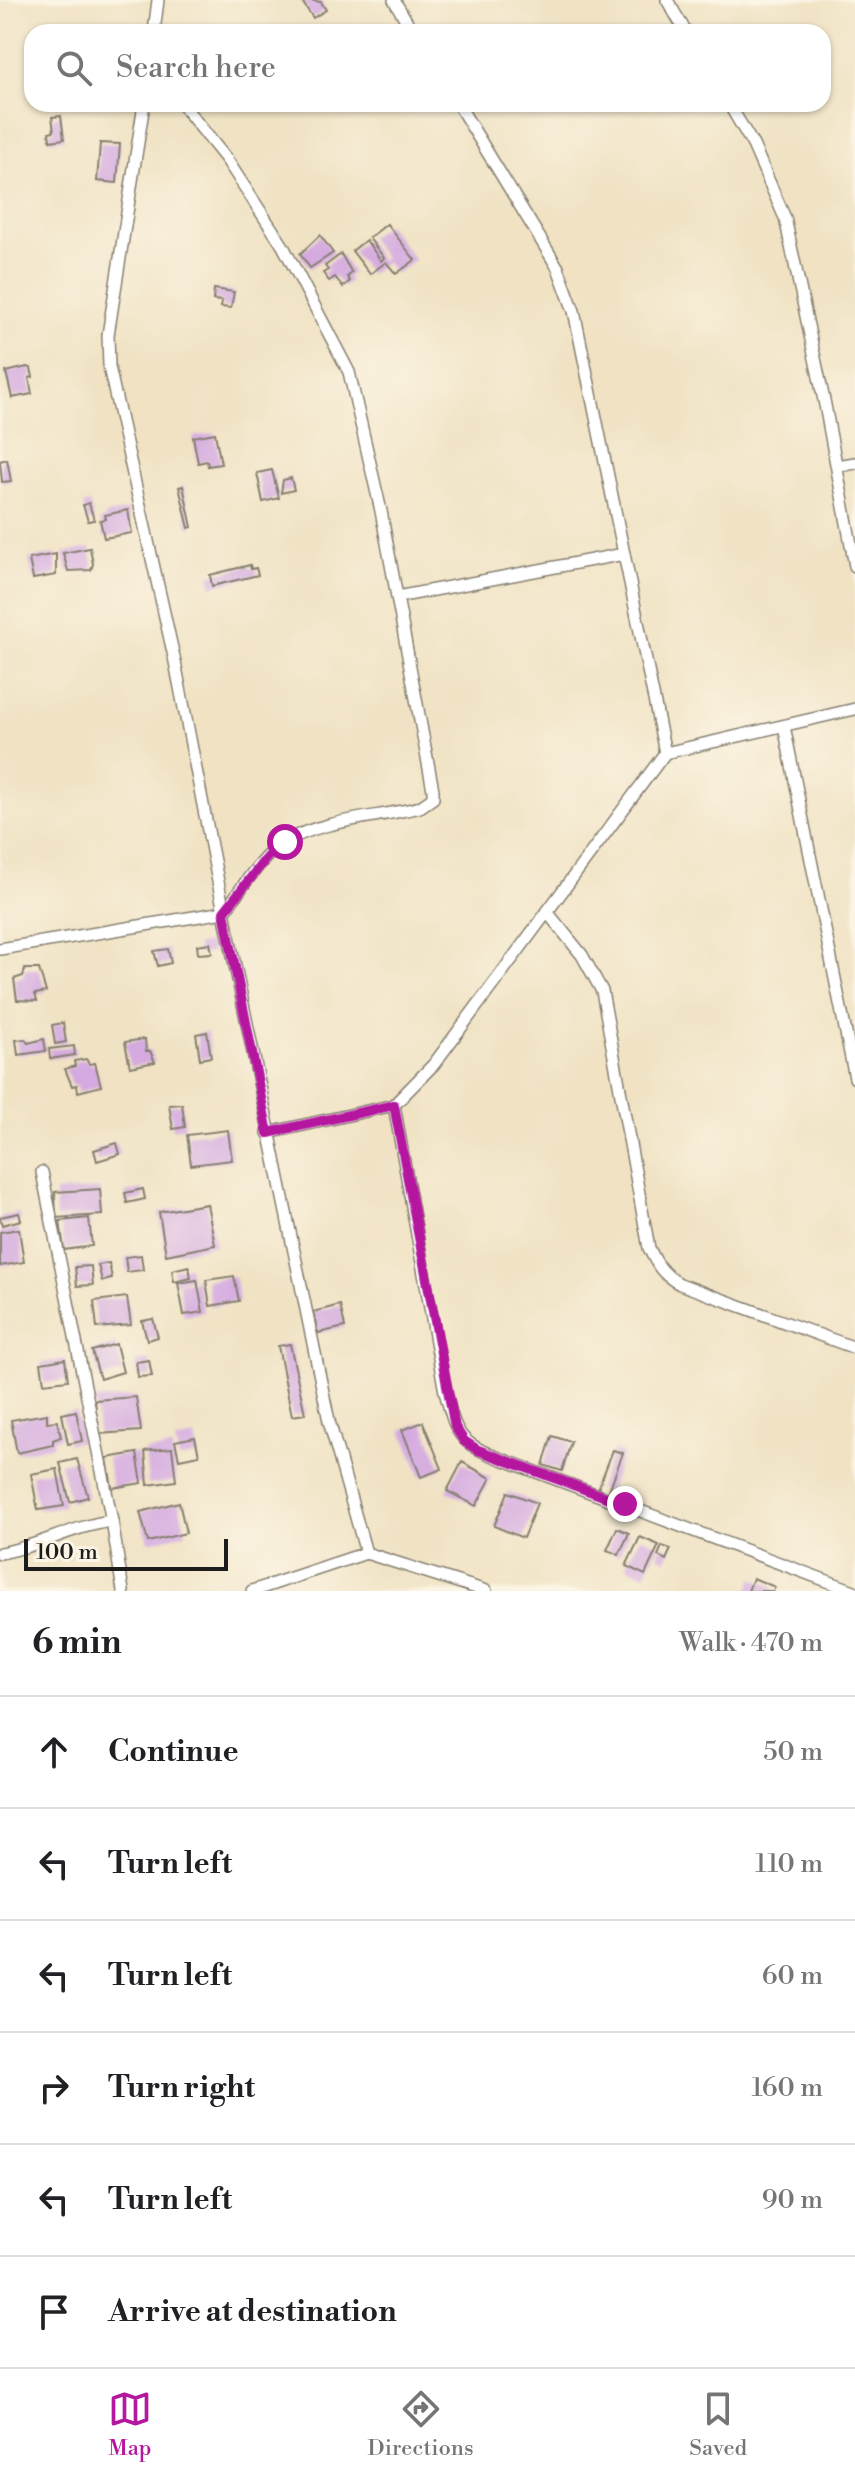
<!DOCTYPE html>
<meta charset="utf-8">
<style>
:root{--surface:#fff;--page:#f2f2f2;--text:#202124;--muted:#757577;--line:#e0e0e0;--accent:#b5179e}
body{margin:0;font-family:"Libre Bodoni",serif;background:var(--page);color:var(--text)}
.scale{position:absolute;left:24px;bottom:20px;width:204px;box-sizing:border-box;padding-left:8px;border:4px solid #1c1c1c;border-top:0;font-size:22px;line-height:28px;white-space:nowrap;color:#1c1c1c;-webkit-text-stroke:6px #fcf5e5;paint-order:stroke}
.stop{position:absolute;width:24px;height:24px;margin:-18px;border:6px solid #b5179e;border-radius:50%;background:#fff}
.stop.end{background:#b5179e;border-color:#fff;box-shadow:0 2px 8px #0008}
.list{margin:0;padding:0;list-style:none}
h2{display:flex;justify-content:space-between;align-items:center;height:104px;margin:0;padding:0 32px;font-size:34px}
h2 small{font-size:26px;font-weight:400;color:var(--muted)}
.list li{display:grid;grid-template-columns:52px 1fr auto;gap:24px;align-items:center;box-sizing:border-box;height:112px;padding:0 32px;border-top:2px solid var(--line)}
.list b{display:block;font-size:30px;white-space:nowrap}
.list em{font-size:26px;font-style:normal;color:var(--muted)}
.icon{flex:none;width:44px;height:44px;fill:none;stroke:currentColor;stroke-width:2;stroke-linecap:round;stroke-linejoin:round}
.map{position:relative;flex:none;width:855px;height:1591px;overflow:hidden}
.search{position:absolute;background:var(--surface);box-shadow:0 2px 6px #0004;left:24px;right:24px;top:24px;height:88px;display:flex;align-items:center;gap:20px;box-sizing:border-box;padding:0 28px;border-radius:24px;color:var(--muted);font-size:30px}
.sheet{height:776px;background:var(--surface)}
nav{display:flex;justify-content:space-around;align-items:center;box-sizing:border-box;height:112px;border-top:2px solid var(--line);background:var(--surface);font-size:22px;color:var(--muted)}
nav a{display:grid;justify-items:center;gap:4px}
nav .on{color:var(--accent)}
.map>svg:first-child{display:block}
.building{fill:#d4aae0}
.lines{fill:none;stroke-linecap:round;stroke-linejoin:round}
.street-casing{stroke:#867f70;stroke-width:14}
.street{stroke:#fff;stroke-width:11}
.route{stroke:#b5179e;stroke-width:10}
</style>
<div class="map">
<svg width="855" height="1591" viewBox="0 0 855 1591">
<rect width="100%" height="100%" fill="#fcf5e5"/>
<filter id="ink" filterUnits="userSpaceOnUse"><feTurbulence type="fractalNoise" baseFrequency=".0125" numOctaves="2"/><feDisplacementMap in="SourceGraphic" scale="16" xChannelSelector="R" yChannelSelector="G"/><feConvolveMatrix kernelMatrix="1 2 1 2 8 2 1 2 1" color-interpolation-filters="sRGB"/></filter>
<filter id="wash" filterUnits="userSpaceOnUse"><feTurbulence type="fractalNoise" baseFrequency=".006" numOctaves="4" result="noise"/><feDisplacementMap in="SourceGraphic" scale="32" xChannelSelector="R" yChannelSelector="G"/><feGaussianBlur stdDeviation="1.8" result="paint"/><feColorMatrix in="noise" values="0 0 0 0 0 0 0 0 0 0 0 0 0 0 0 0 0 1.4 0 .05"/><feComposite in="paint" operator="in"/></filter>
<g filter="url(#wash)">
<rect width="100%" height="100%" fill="#f0e2c3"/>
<g id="blocks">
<g class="building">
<path d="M308 0 321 2 326 10 313 18 303 3Z"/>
<path d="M61 116 64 139 50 141 49 132 54 131 52 117Z"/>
<path d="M100 143 120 144 117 183 97 181Z"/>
<path d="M387 224 415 260 396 274 386 262 370 274 352 251 366 240 381 261 384 258 369 238Z"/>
<path d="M320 235 333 253 310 268 300 254Z"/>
<path d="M341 254 352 273 347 277 350 281 343 287 335 277 329 281 323 273 328 270 325 266Z"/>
<path d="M214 289 234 292 231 308 221 307 222 301 213 300Z"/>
<path d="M27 367 31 368 33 377 29 378 32 394 12 398 6 372Z"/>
<path d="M215 433 221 464 208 466 207 461 198 463 193 437Z"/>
<path d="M7 459 11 481 2 482 0 461Z"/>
<path d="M272 470 279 498 263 502 257 473Z"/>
<path d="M291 478 294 490 281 493 283 480Z"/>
<path d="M183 486 192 527 189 528 179 487Z"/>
<path d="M89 503 94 520 88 521 83 505Z"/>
<path d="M128 510 132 533 104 538 100 520 106 519 105 515Z"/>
<path d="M90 548 93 564 91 570 68 571 63 553Z"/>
<path d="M56 554V575L33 579 29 559Z"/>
<path d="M250 565 251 569 256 568 258 575 212 586 210 575Z"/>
<path d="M210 943 212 953 198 954 197 945Z"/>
<path d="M168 949 171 963 158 966 154 951Z"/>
<path d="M25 969H39L46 992 35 994 37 1001 17 1000 14 979 23 976Z"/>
<path d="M63 1023 66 1042 55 1044 52 1025Z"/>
<path d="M207 1032 211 1057 200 1059 196 1034Z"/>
<path d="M25 1039 28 1043 44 1039 46 1051 18 1055 16 1040Z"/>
<path d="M145 1039 146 1051H150L155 1062 130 1067 125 1042Z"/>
<path d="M74 1046 75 1055 50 1059 49 1049Z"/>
<path d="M86 1059 89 1064 95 1063 101 1086 78 1092 77 1085 72 1086 65 1069 75 1066 74 1061Z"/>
<path d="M182 1104 185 1127 173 1129 169 1105Z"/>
<path d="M228 1130 232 1160 191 1165 187 1135Z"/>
<path d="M117 1143 120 1154 97 1161 94 1150Z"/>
<path d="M100 1189 102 1215 56 1218 55 1192Z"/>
<path d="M143 1189 145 1199 127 1203 125 1193Z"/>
<path d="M207 1204 215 1245 166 1255 159 1212Z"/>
<path d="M19 1213 21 1220 2 1225 0 1217Z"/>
<path d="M89 1218 92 1246 64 1250 60 1221Z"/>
<path d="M19 1229 24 1262 0 1266V1232Z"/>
<path d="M141 1255 143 1270 127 1272 125 1257Z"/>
<path d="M109 1263 112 1279 102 1281 98 1265Z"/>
<path d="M91 1266 93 1285 77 1286 75 1267Z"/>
<path d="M189 1266 191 1278 174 1282 172 1270Z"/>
<path d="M234 1276 239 1301 210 1306 206 1280Z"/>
<path d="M197 1280 203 1312 184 1315 178 1283Z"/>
<path d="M127 1297 131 1325 97 1328 94 1301Z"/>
<path d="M340 1305 345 1327 318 1333 313 1312Z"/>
<path d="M153 1319 158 1337 147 1340 142 1321Z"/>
<path d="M116 1344 123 1372 100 1379 92 1351Z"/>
<path d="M290 1344 305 1414 292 1416 278 1346Z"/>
<path d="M65 1359 68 1380 44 1383 41 1363Z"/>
<path d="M149 1360 152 1376 138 1377 136 1362Z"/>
<path d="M136 1397 141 1431 98 1434 95 1400Z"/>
<path d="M76 1411 82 1441 68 1444 62 1414Z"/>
<path d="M47 1414V1422L57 1421 61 1437 53 1440V1445L17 1453 11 1420Z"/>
<path d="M423 1422 442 1469 421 1477 402 1430Z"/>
<path d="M552 1436 571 1442 562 1471 543 1465Z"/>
<path d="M195 1437 199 1455 179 1459 175 1441Z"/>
<path d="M172 1448 176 1481 148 1485 145 1451Z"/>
<path d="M613 1450 623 1453 608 1493 598 1489Z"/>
<path d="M137 1453 142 1483 112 1488 107 1458Z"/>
<path d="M77 1459 88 1497 70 1502 60 1463Z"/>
<path d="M462 1462 491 1478 476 1506 447 1491Z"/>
<path d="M57 1469 64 1506 38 1510 31 1474Z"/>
<path d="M508 1492 537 1503 523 1538 494 1526Z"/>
<path d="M179 1502 186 1533 148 1542 140 1512Z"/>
<path d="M617 1528 629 1533 619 1555 607 1550Z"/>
<path d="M640 1537 659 1545 645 1575 626 1566Z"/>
<path d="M662 1546 671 1549 666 1560 658 1556Z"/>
<path d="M753 1578 775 1587 773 1591H748Z"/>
</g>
</g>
</g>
<g filter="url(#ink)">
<use href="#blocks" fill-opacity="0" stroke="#867f70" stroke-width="2"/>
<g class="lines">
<defs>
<g id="street">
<path d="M394 0 413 32"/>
<path d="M667 0 686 32"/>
<path d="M154 32 158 0"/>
<path d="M144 104 108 335 109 367 174 657 224 912"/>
<path d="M182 104 227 160 283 246 349 372 381 511 433 790V798L420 807C377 818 326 819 286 841 260 856 242 889 224 912"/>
<path d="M458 104 558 268 574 311 665 753"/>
<path d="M729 104 753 145 785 218 825 405 855 566"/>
<path d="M837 466 855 463"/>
<path d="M397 597 624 554"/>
<path d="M784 726 855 1078"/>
<path d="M548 913 582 955 602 991 649 1248C657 1265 663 1275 680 1284L855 1348"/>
<path d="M0 949 224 912 329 1421 366 1553 486 1591"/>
<path d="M394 1105 445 1392C456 1433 458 1443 499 1458L854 1591"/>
<path d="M268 1133 394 1105 434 1064 665 753 855 709"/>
<path d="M42 1172 112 1521"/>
<path d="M0 1553C39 1547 72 1526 112 1521L123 1591"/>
<path d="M252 1591 366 1553"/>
</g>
</defs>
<use href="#street" class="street-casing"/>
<use href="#street" class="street"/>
</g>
</g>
<g class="lines" filter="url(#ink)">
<path class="route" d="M285 842 267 857 224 912 268 1133 394 1105 455 1427 464 1441 478 1450 625 1504"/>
</g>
</svg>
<div class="scale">100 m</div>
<div class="stop" style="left:285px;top:842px"></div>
<div class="stop end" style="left:625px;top:1504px"></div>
<div class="search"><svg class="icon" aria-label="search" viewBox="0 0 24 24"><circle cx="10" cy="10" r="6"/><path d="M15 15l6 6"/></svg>Search here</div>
</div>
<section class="sheet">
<h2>6 min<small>Walk · 470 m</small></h2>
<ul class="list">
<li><svg class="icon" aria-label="ahead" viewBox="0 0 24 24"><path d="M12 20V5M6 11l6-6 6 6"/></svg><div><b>Continue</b></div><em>50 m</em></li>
<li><svg class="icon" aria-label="left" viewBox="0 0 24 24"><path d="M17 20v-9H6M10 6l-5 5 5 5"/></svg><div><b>Turn left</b></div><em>110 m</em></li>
<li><svg class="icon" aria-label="left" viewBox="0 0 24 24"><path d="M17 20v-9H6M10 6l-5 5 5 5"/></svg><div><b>Turn left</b></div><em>60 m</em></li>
<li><svg class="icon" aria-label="right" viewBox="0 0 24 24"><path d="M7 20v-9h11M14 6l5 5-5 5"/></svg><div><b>Turn right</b></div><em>160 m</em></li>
<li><svg class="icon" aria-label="left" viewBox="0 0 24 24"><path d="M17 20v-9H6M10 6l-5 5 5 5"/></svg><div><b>Turn left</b></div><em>90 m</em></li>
<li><svg class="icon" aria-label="arrive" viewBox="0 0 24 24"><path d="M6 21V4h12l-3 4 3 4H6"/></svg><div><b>Arrive at destination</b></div></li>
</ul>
</section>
<nav>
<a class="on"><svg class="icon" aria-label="map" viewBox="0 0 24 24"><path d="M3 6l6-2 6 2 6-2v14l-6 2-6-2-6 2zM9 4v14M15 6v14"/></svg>Map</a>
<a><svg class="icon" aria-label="directions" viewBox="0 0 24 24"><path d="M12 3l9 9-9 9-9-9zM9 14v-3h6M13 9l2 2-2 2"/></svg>Directions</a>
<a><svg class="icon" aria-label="saved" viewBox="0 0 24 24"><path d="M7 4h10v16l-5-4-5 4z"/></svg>Saved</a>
</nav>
